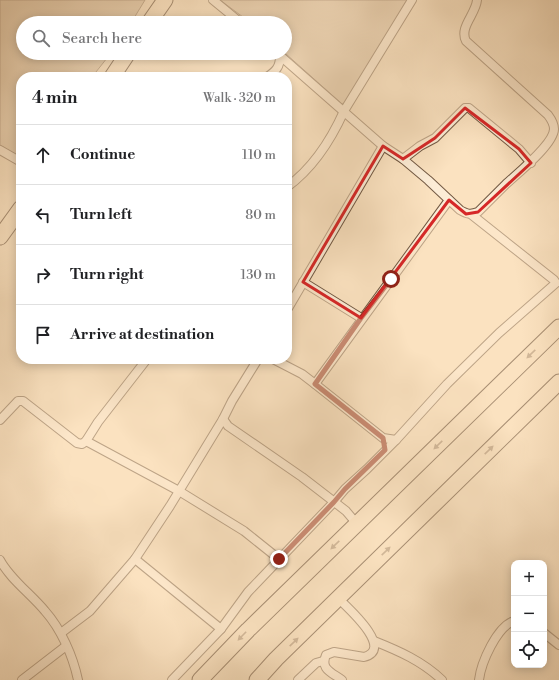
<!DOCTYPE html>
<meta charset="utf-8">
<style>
:root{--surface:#fff;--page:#f6f6f6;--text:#202124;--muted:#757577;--line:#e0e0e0}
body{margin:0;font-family:"Libre Bodoni",serif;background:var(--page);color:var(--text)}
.controls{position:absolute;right:12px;bottom:12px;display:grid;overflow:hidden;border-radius:8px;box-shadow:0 2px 10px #0003}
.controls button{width:36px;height:36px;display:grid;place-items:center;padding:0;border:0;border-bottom:1px solid var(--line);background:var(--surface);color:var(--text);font:20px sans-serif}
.stop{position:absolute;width:12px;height:12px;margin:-9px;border:3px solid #8f2418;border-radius:50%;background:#fff}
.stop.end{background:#8f2418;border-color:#fff;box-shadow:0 1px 4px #0008}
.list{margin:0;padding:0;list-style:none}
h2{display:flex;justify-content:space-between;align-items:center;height:52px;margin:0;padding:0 16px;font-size:17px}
h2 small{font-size:13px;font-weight:400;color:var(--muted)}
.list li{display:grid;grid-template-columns:26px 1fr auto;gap:12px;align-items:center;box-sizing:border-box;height:60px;padding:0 16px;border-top:1px solid var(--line)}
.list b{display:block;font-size:15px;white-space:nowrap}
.list em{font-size:13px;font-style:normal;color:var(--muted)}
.icon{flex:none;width:22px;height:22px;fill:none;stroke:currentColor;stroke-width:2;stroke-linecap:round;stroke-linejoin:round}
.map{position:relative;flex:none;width:559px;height:680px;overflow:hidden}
.search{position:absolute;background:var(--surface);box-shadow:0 2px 10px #0003;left:16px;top:16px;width:276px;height:44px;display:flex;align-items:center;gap:10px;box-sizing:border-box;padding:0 14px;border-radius:22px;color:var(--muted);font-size:15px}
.panel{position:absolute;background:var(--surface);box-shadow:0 2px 10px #0003;left:16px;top:72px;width:276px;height:292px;border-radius:16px}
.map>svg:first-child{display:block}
.green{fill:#dcc3a4;stroke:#90775e}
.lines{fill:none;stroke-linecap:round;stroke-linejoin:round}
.street-casing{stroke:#725943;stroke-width:10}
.highway-casing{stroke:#442b19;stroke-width:17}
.street{stroke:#fcecd6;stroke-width:8}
.highway{stroke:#fbe2c0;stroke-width:15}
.oneway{fill:#a0866c}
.route{stroke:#8f2418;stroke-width:5}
.marked{fill:none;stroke:#d62828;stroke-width:3;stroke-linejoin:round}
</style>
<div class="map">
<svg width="559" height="680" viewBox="0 0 559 680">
<rect width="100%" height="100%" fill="#fbe2c0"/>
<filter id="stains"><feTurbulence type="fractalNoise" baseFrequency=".005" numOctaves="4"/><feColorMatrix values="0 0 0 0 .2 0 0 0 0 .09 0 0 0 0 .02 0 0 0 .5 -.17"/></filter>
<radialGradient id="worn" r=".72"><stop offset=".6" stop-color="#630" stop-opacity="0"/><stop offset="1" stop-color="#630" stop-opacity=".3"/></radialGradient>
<g class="green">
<path d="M0 0H145L131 23H23V53H111L92 77H21V158L0 145Z"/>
<path d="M220 0H408L348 101 342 104 285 53V23H251Z"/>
</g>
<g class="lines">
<defs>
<g id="street">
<path d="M213 0 241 23"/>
<path d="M277 53 383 146 403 159 428 180 460 210C467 214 470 215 478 212 487 203 497 193 506 184 518 173 554 144 554 129 554 123 551 119 548 115L466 41C459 27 476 14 477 0"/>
<path d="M267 77C276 71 280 67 280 56"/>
<path d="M0 150 21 162"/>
<path d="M403 159 420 146 435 138 465 108H469L519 149 531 163"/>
<path d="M287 187C313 168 331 140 344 111L412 0"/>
<path d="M303 282 361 318"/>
<path d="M287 310 383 146"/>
<path d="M273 359 302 374 315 384 383 438 396 440"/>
<path d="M315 384 449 200"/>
<path d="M223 419 228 426 302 477 346 511 357 524"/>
<path d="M0 420 18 401H23L77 443 82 444 86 441 98 422 147 359"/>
<path d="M86 441 179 491 244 531 279 559"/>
<path d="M135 559 221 629"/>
<path d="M0 560C10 579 31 594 45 611 61 629 73 656 78 680"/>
<path d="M338 598C347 607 395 649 364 657L334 652 326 655C320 669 331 672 342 680"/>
<path d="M61 633 90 611 135 559 170 506 223 419 232 401 258 359"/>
<path d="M544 633 559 645"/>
<path d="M374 641C399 651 422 661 442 680"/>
<path d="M22 680 66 646"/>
<path d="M172 680 221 629 248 592 334 502 345 489 367 469 396 440 447 384 499 333 556 283 554 280 472 215"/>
<path d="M298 680 316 663 323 661"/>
<path d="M479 680C481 663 497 626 514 621"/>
</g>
<g id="highway">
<path d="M149 23 165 0"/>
<path d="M112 77 128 53"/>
<path d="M0 237 21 208"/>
<path d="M200 680 248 630 559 327"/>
<path d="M257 680 276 659 559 382"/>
</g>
</defs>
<use href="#street" class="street-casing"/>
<use href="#highway" class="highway-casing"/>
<use href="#street" class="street"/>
<use href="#highway" class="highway"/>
</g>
<defs><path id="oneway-solid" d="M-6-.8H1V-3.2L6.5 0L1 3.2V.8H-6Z"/></defs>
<g class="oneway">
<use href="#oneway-solid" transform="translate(531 354) rotate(136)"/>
<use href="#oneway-solid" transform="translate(438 445) rotate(136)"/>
<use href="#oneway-solid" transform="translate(489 450) rotate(-44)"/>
<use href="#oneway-solid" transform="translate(335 545) rotate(136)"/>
<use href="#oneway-solid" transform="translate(386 551) rotate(-44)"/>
<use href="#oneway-solid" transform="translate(242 636) rotate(134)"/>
<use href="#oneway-solid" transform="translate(294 642) rotate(-44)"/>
</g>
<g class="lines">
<path class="route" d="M279 559 334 502 345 489 385 450 383 438 315 384 361 318 391 279"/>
</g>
<path d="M0 0H559V680H0ZM465 108 519 149 531 163 478 212 466 214 449 200 361 318 303 282 383 146 403 159 435 138Z" fill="#fbe2c0" fill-opacity=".55" fill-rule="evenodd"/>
<path class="marked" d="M465 108 519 149 531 163 478 212 466 214 449 200 361 318 303 282 383 146 403 159 435 138Z"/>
<rect width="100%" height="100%" filter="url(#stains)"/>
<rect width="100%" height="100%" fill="url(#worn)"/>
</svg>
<div class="controls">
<button>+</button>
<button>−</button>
<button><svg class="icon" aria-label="locate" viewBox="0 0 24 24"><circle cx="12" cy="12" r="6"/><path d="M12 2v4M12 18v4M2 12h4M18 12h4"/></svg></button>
</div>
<div class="stop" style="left:391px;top:279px"></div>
<div class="stop end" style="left:279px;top:559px"></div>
<div class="search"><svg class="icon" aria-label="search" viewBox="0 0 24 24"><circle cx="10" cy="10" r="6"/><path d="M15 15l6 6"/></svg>Search here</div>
<section class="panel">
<h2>4 min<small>Walk · 320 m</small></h2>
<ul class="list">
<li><svg class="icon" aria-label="ahead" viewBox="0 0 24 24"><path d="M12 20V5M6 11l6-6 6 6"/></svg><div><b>Continue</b></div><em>110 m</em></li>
<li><svg class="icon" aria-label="left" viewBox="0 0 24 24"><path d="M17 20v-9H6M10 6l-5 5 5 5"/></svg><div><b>Turn left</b></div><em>80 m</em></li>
<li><svg class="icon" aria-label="right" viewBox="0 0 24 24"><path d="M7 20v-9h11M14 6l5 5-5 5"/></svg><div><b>Turn right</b></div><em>130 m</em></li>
<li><svg class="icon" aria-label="arrive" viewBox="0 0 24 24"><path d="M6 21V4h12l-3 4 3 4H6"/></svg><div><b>Arrive at destination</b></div></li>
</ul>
</section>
</div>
